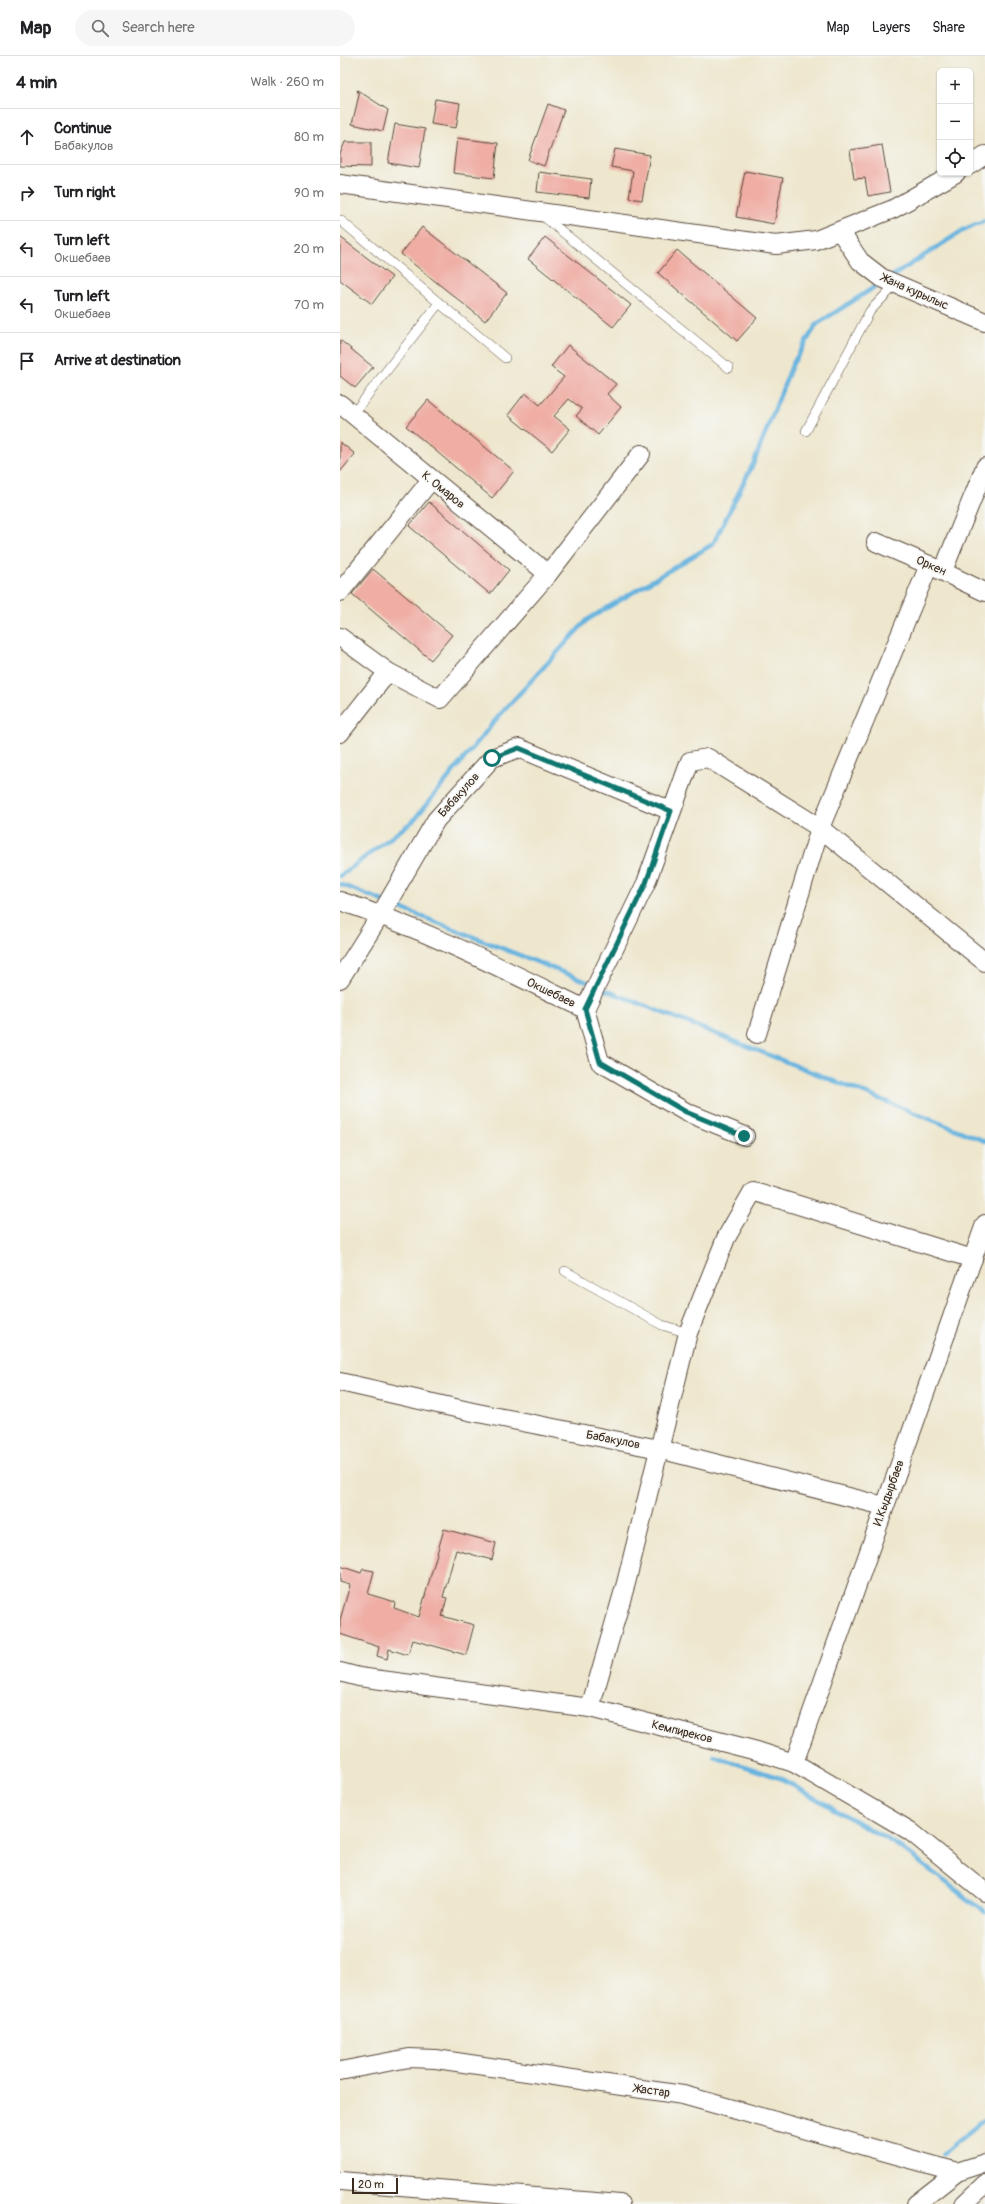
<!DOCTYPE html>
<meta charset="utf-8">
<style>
:root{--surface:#fff;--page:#f6f6f6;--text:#202124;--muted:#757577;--line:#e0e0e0}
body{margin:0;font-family:Pangolin,sans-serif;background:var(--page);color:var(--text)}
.controls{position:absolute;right:12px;top:12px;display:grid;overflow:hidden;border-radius:6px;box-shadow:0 1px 3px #0004}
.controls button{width:36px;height:36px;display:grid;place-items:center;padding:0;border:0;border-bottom:1px solid var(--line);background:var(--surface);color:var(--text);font:20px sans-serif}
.scale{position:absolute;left:12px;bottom:10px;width:46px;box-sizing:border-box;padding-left:4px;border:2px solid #3b2a1e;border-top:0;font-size:11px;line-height:14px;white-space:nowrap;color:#3b2a1e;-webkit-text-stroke:3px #f6f6f2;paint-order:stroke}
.stop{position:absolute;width:12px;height:12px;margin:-9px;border:3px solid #0f766e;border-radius:50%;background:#fff}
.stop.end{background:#0f766e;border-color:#fff;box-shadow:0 1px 4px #0008}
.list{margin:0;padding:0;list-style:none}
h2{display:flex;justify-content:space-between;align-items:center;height:52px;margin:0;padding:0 16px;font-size:17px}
h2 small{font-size:13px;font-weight:400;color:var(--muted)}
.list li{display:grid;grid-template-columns:26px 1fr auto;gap:12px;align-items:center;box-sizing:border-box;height:56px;padding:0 16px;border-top:1px solid var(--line)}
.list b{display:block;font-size:15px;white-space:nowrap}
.list p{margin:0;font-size:13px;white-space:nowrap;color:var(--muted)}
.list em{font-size:13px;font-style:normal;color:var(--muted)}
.icon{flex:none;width:22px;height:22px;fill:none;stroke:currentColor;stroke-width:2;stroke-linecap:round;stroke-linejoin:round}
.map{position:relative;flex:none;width:645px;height:2148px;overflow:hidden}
header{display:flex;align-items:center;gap:24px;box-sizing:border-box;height:56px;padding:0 20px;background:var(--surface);border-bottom:1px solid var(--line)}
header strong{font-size:19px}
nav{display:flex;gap:22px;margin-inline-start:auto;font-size:14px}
.search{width:280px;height:36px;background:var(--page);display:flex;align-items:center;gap:10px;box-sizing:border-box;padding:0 14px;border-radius:22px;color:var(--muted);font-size:15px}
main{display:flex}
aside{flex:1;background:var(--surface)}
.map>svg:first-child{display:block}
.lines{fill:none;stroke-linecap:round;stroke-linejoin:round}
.stream{stroke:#66b3df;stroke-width:4.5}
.building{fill:#efada4}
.service-casing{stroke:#564638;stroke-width:10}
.minor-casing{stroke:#564638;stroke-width:20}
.service{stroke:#fff;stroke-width:9}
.minor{stroke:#fff;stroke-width:18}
.route{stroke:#0f766e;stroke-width:5}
.labels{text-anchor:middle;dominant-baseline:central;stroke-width:3;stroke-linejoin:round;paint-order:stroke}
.street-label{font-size:12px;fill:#3b2a1e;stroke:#f6f6f2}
</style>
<header>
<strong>Map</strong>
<div class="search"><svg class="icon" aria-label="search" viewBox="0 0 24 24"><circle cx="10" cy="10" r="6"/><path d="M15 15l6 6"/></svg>Search here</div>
<nav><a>Map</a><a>Layers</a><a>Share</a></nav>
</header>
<main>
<aside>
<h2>4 min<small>Walk · 260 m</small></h2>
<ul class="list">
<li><svg class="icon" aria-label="ahead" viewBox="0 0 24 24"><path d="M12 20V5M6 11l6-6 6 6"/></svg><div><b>Continue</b><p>Бабакулов</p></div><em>80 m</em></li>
<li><svg class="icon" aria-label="right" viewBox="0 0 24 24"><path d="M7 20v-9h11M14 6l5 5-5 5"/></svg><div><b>Turn right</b></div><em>90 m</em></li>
<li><svg class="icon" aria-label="left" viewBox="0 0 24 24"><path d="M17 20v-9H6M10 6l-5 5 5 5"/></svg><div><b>Turn left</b><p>Окшебаев</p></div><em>20 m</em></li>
<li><svg class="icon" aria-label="left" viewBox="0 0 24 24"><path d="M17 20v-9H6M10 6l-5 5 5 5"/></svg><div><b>Turn left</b><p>Окшебаев</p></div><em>70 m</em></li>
<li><svg class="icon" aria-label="arrive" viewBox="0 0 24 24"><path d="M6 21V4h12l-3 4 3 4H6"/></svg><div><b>Arrive at destination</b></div></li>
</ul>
</aside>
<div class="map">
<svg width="645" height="2148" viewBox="0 0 645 2148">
<rect width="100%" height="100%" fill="#f6f6f2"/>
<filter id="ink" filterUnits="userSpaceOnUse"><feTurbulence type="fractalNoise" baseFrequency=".025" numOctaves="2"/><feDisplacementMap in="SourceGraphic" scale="8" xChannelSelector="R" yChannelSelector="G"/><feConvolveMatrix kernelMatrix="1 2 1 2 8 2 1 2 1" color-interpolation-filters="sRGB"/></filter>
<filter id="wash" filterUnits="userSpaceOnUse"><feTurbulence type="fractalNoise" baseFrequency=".012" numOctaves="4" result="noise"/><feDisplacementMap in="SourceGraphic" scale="16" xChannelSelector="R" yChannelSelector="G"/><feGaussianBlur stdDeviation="0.9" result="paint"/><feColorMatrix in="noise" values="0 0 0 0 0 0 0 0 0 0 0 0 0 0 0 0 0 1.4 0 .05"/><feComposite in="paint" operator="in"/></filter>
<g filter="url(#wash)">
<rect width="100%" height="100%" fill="#eee7ce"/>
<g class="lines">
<g class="stream">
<path d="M551 221 625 173 645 164"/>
<path d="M0 820 73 765 158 661 247 564 373 488 414 406 452 309 477 268 541 227"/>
<path d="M0 828 43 845"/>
<path d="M55 850 250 927"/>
<path d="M263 933 645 1085"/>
<path d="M374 1700 440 1722 557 1789 645 1856"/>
<path d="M602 2098 645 2063"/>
</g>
</g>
<g id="blocks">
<g class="building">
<path d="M17 34 48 54 43 75 12 68 19 39Z"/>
<path d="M95 43 120 47 116 72 91 68Z"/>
<path d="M208 48 224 54 204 110 188 104Z"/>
<path d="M55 68 85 73 79 112 48 107Z"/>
<path d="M117 82 158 87 154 122 113 117Z"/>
<path d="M5 86H31V111L0 110V98Z"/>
<path d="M542 89 550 136 528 140 525 122 514 123 510 94Z"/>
<path d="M275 93 310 99 302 144 289 142 293 115 271 111Z"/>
<path d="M405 115 443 122 434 168 396 161Z"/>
<path d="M199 116 251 123 249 142 197 136Z"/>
<path d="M82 171 167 237 145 265 61 198Z"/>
<path d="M0 181 52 221 32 248 0 224Z"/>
<path d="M205 181 291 249 273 271 188 203Z"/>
<path d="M337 194 417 262 397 285 318 217Z"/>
<path d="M0 284 33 311 15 332 0 320Z"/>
<path d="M228 289 276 328 267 338 281 351 258 379 236 360 242 353 229 343 214 360 230 373 212 395 168 359 185 337 200 349 224 321 211 311Z"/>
<path d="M88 344 174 415 152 442 66 370Z"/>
<path d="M0 386 15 398 0 416Z"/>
<path d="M89 446 169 514 150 538 69 470Z"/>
<path d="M33 513 112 579 91 604 12 538Z"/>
<path d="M104 1473 156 1487 152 1504 116 1494 103 1541 107 1542 102 1560 134 1569 126 1599 73 1584 68 1599 49 1593 47 1603 37 1600 39 1591 0 1578V1564L10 1529 0 1526V1510L21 1517 23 1513 34 1515 28 1538 55 1546 54 1552 79 1561Z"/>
</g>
</g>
</g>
<g filter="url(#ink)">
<use href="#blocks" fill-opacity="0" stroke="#564638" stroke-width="1"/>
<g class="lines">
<defs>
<g id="service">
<path d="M203 160 389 312"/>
<path d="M0 164 165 302"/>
<path d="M13 358 99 247"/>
<path d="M466 375 530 255 556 228"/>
<path d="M225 1215 322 1269 348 1277"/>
</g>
<g id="minor">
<path d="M630 109 645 99"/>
<path d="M0 128 436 189 476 184 553 153 616 117"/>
<path d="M500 175 520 205 542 222 645 266"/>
<path d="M0 348 208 518"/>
<path d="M536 486 589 509 645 536"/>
<path d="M603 515 645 411"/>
<path d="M0 536 91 424"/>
<path d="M0 581 48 616 100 643 208 518 301 398"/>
<path d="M0 677 48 616"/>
<path d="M0 845C85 873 165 914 245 953L260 1006 346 1056 405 1080"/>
<path d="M0 923 41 858 96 764 152 702 179 692 331 755"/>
<path d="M245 953 306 827 350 705 368 702 480 772 645 906"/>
<path d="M417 978 480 772 589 509"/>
<path d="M0 1326 133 1356 319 1393 544 1450"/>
<path d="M0 1616 19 1621 250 1652 417 1695 454 1707 570 1775 645 1836"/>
<path d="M250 1652 286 1527 348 1277 386 1182 413 1135 633 1203"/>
<path d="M454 1707 645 1168"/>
<path d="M0 2015 69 2002 96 2003 343 2039 617 2116"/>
<path d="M0 2125 280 2148"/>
<path d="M576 2148 617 2116 645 2107"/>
<path d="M624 2148 645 2128"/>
</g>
</defs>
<use href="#service" class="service-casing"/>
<use href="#minor" class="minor-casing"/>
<use href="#service" class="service"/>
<use href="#minor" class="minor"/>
</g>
</g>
<g class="lines" filter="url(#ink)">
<path class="route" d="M152 702 179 692 331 755 306 827 245 953 260 1006 346 1056 404 1080"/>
</g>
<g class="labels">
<g class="street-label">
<text transform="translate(575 236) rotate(24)">Жана курылыс</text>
<text transform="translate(103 434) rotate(39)">К. Омаров</text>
<text transform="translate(591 510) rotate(24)">Оркен</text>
<text transform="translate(119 739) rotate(-48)">Бабакулов</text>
<text transform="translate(211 937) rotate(26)">Окшебаев</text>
<text transform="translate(273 1384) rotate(11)">Бабакулов</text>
<text transform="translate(549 1437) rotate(-70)">И.Кыдырбаев</text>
<text transform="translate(342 1676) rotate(14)">Кемпиреков</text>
<text transform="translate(312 2035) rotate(8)">Жастар</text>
</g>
</g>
</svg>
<div class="controls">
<button>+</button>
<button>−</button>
<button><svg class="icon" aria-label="locate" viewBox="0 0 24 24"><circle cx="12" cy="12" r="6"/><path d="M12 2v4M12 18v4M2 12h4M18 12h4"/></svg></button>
</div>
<div class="scale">20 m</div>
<div class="stop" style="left:152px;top:702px"></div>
<div class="stop end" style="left:404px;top:1080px"></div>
</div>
</main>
